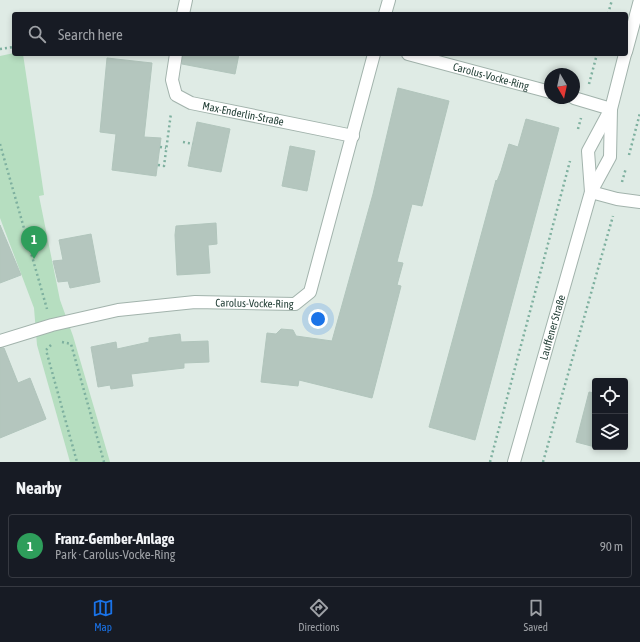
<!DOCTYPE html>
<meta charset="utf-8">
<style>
:root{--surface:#171b24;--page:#20242c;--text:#f1f3f6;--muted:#9ea1a6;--line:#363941;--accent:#1a73e8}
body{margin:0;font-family:"Asap Condensed",sans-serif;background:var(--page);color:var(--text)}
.controls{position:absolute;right:12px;bottom:12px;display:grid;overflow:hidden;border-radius:4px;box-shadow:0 2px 6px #0003}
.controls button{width:36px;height:36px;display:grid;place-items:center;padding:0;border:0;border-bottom:1px solid var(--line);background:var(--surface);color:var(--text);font:20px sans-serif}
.compass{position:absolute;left:544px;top:68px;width:36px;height:36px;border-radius:50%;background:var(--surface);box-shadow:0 2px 6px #0003;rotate:171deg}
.you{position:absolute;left:318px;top:319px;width:14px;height:14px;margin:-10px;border:3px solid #fff;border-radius:50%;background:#1a73e8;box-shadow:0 0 0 6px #1a73e833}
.badge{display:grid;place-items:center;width:26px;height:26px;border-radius:50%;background:var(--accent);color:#fff;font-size:13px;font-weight:700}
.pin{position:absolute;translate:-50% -33px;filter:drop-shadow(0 1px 2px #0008)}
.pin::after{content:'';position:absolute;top:21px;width:14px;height:12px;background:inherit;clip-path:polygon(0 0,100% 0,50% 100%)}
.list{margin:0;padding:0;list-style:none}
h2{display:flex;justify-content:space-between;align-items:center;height:52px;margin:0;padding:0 16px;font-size:17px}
h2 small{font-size:13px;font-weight:400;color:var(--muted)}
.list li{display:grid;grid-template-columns:26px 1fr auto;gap:12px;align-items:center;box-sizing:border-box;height:64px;margin:0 8px 8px;padding:0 8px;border:1px solid var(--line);border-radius:4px}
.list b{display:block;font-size:15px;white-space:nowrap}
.list p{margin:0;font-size:13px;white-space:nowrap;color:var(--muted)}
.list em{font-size:13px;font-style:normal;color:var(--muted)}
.icon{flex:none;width:22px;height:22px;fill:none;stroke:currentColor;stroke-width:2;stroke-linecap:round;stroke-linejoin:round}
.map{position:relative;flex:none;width:640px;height:462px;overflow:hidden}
.search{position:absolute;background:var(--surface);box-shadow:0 2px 6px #0003;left:12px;right:12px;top:12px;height:44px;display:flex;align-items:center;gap:10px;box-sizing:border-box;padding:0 14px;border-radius:4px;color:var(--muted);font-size:15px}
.sheet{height:124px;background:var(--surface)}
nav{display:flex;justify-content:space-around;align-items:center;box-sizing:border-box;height:56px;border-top:1px solid var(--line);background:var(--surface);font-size:11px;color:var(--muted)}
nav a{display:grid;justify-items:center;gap:2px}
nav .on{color:var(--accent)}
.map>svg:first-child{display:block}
.green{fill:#b6dec0}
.building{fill:#b4c6be;stroke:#b1c5bc}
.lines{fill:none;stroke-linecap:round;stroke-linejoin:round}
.minor-casing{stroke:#a2b3ac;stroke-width:14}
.path{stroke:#7eb09f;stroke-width:2.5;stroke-dasharray:2 3;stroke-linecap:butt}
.minor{stroke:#fff;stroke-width:12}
.labels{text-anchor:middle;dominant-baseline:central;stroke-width:3;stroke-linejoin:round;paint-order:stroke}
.street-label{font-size:11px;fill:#1f3c33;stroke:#eff8f3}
</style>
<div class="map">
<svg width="640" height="462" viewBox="0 0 640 462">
<rect width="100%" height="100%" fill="#dfebe5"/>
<path class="green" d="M14 53 23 54 44 195 39 196 60 300 73 336 110 462H70L37 345 34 308 0 218V56Z"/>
<g class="building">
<path d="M183 54H239L235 74 182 64Z"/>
<path d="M107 58 152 63 144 137 161 138 156 176 112 170 116 134 100 132Z"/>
<path d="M398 88 449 101 422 206 412 204 397 262 403 263 397 285 401 286 372 398 299 380 298 386 261 382 267 333 276 334 281 329 293 330 296 336 332 341 373 194Z"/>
<path d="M526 119 559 128 475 440 429 427 496 180 497 181 501 171 509 144 518 147Z"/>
<path d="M197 122 230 129 221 172 188 166Z"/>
<path d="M290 146 315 151 307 191 282 186Z"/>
<path d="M216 223 217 244 208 245 210 273 177 275 175 235 176 226Z"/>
<path d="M0 225 21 275 0 283Z"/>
<path d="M91 234 100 282 70 288 68 281 58 282 53 261 63 260 59 240Z"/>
<path d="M180 334 181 342 208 341 209 362 184 363V368L131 374 133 386 111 389 110 385 98 387 91 347 116 342 117 349 149 342V338Z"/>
<path d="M0 348H4L18 383 30 378 46 419 0 438Z"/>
<path d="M589 392 595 393V447L576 442Z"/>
</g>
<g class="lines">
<defs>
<g id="minor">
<path d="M183 14 186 0"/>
<path d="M385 14 389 0"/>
<path d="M626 52 640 0"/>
<path id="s1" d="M176 54 172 80 176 95 191 103 353 136"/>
<path id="s2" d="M408 54 550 92"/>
<path d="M574 98 611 109"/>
<path d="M591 192 588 151 609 112"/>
<path d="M591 192 617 199 640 202"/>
<path id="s3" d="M0 341 52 325 118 310 195 302 295 304 310 292 374 54"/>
<path id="s4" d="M514 462 591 192 610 157 611 109 625 54"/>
</g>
</defs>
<use href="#minor" class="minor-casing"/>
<g class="path">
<path d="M608 14 612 0"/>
<path d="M0 49 14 47"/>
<path d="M589 84 597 54"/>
<path d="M578 129 581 118"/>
<path d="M183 142 193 144"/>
<path d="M0 144 47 309"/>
<path d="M160 147 166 148"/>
<path d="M629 155 640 113"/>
<path d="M158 165 164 166 171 113"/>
<path d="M622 182 626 168"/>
<path d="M62 342 71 344 104 462"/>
<path d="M51 345 46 350 77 462"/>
<path d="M490 462 570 161"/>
<path d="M543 462 613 216"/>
</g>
<use href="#minor" class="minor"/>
</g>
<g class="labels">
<g class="street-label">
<text stroke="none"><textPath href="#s2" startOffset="86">Carolus-Vocke-Ring</textPath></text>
<text stroke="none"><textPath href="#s1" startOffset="112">Max-Enderlin-Straße</textPath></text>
<text stroke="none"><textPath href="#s3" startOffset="259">Carolus-Vocke-Ring</textPath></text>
<text stroke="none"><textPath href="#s4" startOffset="140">Lauffener Straße</textPath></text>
</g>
</g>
</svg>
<div class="controls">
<button><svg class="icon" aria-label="locate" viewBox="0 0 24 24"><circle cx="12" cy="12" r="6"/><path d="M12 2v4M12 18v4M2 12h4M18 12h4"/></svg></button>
<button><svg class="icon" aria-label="layers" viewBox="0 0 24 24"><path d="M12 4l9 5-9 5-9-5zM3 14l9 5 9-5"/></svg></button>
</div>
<svg class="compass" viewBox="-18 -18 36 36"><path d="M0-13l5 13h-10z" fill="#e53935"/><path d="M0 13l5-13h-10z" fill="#9ea1a6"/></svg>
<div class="you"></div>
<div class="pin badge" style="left:34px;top:259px;background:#2e9e5b">1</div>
<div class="search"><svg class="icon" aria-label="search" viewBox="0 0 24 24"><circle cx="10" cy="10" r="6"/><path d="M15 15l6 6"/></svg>Search here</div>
</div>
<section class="sheet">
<h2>Nearby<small></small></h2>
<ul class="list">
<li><span class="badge" style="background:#2e9e5b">1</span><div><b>Franz-Gember-Anlage</b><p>Park · Carolus-Vocke-Ring</p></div><em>90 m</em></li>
</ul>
</section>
<nav>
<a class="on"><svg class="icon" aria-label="map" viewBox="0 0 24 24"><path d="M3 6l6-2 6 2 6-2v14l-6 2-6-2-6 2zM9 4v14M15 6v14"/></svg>Map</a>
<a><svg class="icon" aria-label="directions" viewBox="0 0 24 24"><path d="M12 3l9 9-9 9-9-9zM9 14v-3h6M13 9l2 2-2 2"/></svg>Directions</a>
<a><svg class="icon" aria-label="saved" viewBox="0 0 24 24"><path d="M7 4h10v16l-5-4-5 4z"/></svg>Saved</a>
</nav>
